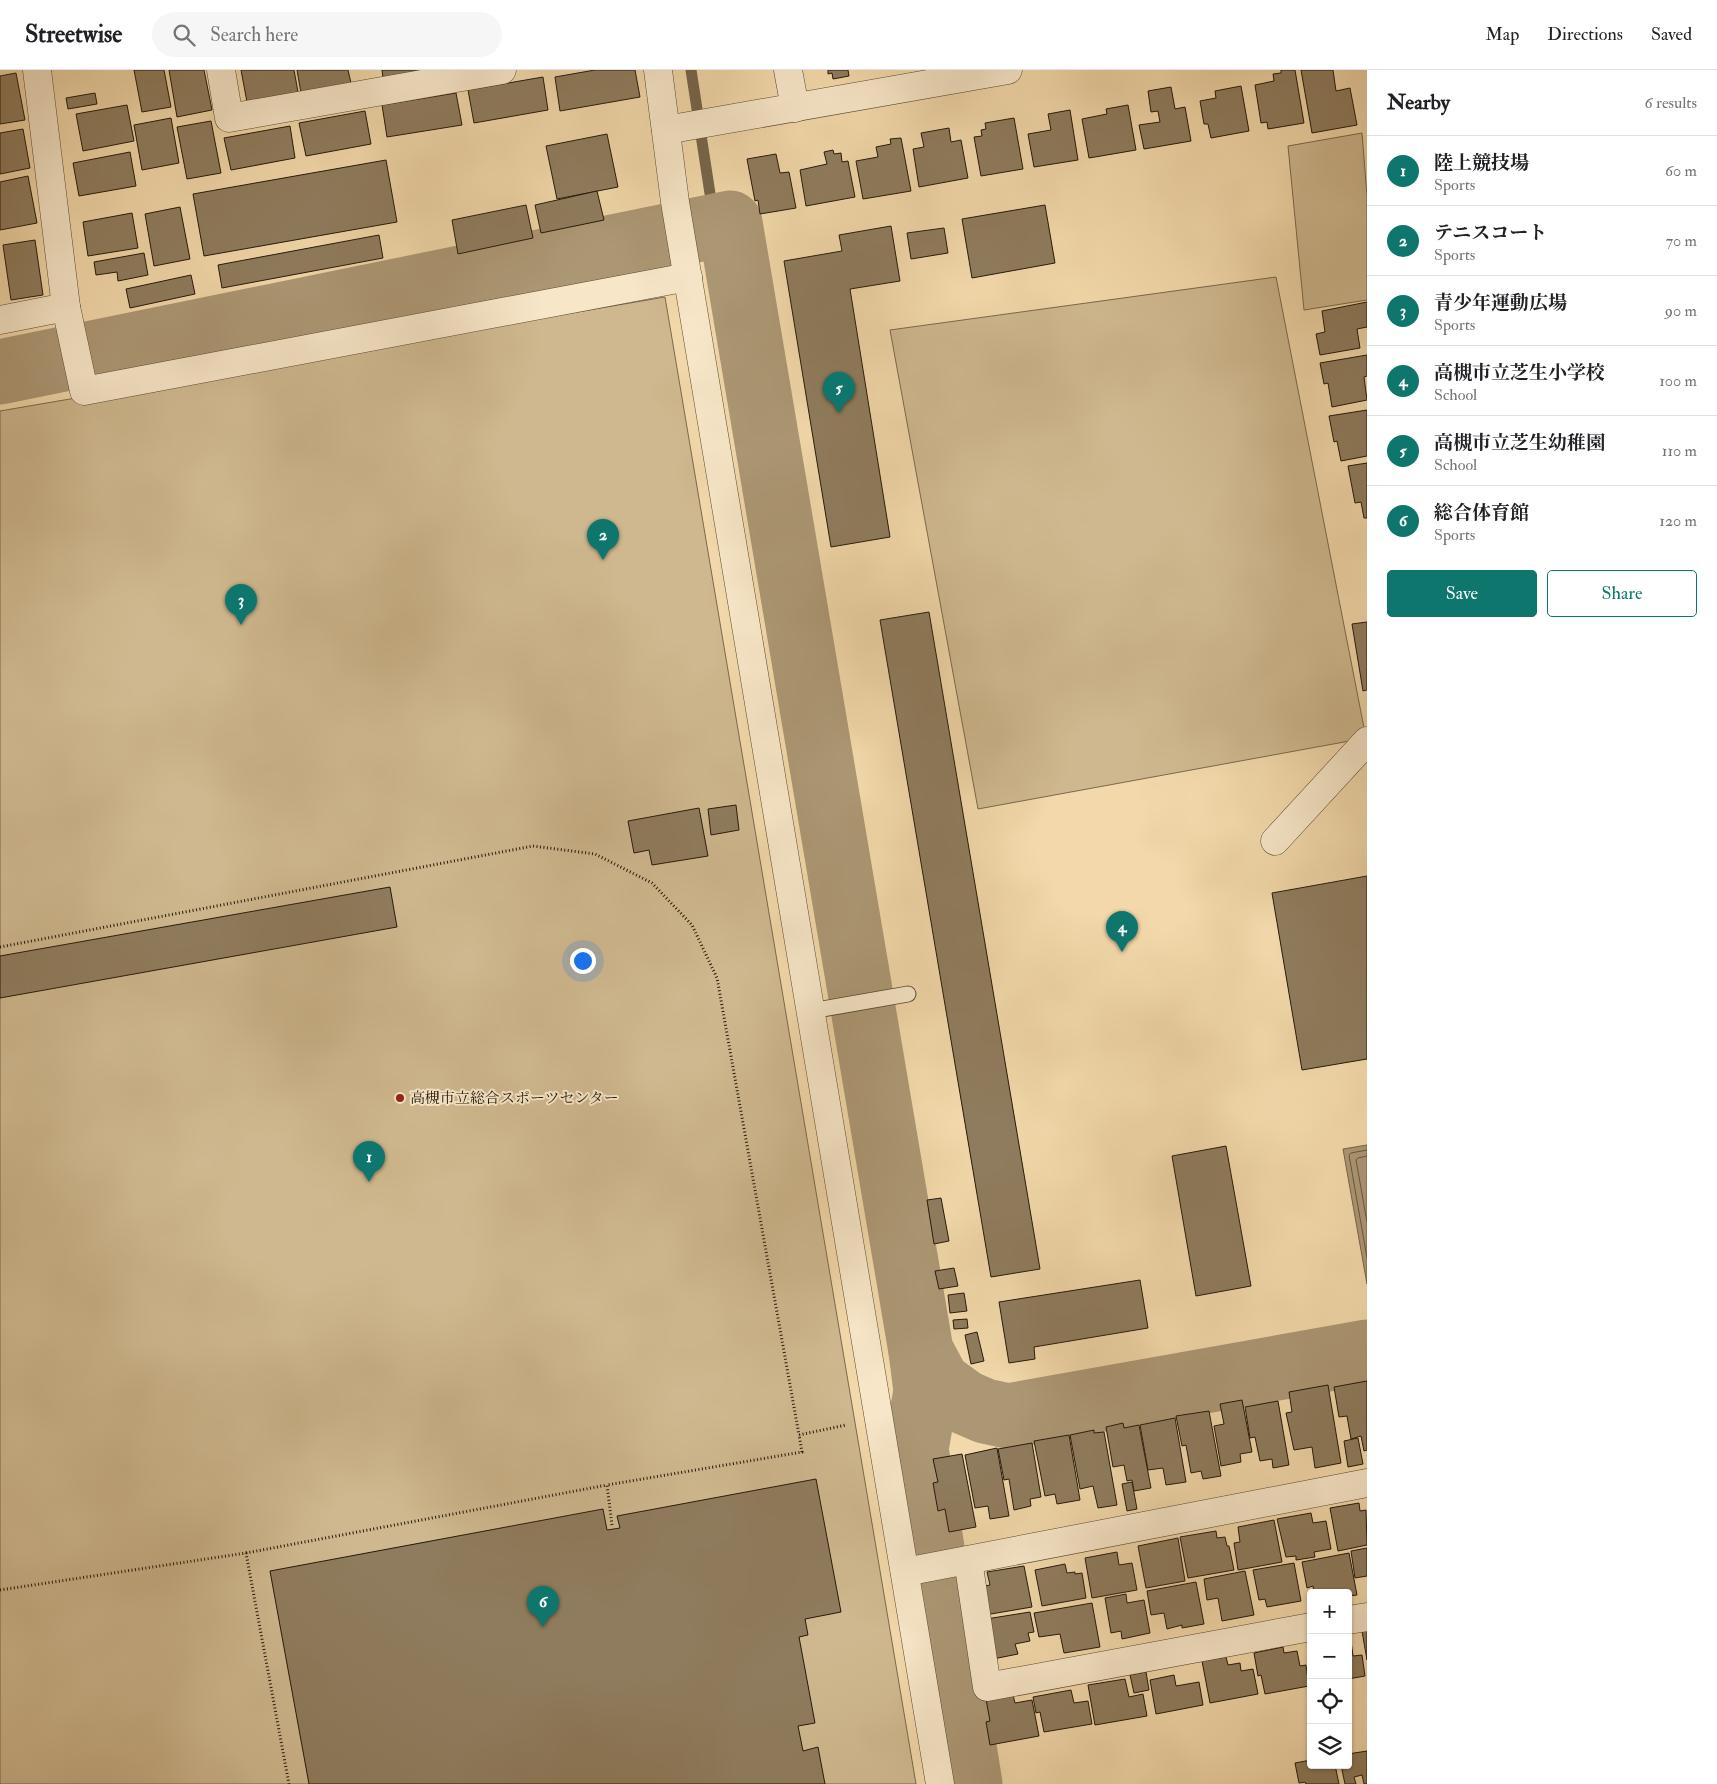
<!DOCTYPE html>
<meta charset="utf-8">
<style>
:root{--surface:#fff;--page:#f6f6f6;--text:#202124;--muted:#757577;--line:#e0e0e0;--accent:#0f766e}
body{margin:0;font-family:"IM FELL Double Pica","Noto Serif JP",serif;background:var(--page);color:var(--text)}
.controls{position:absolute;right:15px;bottom:15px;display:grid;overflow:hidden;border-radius:5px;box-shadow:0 1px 4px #0004}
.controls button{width:45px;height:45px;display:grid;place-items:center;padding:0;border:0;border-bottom:1px solid var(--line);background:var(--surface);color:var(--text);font:25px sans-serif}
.you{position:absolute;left:582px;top:890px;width:18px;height:18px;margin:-12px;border:4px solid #fff;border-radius:50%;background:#1a73e8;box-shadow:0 0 0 8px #1a73e833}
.badge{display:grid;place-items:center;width:32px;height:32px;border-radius:50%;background:var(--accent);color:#fff;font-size:16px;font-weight:700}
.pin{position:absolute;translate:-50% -41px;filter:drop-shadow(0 1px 2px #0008)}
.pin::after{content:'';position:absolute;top:26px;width:18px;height:15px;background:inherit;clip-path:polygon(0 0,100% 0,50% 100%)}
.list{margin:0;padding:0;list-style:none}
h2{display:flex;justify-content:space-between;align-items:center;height:65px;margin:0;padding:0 20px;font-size:21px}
h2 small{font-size:16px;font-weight:400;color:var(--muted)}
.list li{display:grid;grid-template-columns:32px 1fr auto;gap:15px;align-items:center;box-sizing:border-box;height:70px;padding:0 20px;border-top:1px solid var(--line)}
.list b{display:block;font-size:19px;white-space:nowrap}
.list p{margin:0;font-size:16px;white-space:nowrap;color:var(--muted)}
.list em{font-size:16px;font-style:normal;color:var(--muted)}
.actions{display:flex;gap:10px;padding:15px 20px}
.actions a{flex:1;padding:11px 0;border:1px solid var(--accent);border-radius:5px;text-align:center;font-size:18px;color:var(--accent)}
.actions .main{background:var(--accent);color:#fff}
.icon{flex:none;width:28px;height:28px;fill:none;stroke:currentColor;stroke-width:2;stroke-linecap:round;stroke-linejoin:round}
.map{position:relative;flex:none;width:1367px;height:1714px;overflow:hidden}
header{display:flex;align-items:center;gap:30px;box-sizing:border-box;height:70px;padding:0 25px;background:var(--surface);border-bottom:1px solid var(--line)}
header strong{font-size:24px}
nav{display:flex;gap:28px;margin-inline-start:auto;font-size:18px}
.search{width:350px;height:45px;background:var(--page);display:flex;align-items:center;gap:12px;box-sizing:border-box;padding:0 18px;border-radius:28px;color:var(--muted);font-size:19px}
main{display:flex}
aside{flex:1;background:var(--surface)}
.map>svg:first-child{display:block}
.green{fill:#cfb88f;stroke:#7a684e}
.water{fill:#ac9774;stroke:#76654a}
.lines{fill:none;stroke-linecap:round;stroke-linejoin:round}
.shore{stroke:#685840;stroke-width:1}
.stream{stroke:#76654a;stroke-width:11}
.river{stroke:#ac9774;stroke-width:65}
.building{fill:#8f7c5e;stroke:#24190c}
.lane-casing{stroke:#584934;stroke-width:17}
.street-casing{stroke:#584934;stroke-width:29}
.path{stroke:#24190c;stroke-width:3;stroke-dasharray:1 2.5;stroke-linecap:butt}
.lane{stroke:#f7e6c8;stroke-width:15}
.street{stroke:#f7e6c8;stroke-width:28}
.poi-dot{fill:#8f2418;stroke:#f7e6c8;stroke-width:2}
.labels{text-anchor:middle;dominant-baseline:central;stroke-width:4;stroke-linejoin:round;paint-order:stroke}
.poi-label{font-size:15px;fill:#24190c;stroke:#f7e6c8;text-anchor:start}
</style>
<header>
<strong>Streetwise</strong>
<div class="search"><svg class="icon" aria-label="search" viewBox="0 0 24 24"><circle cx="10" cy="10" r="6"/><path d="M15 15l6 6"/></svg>Search here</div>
<nav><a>Map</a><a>Directions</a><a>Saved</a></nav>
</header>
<main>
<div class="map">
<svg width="1367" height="1714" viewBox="0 0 1367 1714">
<rect width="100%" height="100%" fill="#f2d8aa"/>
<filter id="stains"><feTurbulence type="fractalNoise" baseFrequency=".004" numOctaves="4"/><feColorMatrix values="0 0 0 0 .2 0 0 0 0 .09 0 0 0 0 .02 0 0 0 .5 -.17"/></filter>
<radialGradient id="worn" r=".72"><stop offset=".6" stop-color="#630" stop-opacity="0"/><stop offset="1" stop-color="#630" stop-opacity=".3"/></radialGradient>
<g class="green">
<path d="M1362 63 1367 126V230L1304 240 1288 76Z"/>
<path d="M1276 207 1366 668 978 739 890 260Z"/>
<path d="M665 227 916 1714H0V341Z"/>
</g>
<path class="water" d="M1367 1075V1214L1343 1079Z"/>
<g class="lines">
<g class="shore">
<path d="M1367 1080 1351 1083 1349 1085 1367 1188"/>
<path d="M1367 1086 1358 1088 1356 1090 1367 1152"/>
</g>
<path class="stream" d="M691 0 715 156"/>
<g class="river">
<path d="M0 302 730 153 921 1281 938 1313 964 1332 985 1341 1008 1346 1367 1282"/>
<path d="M921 1281 926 1321 916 1379 970 1714"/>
</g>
</g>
<g class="building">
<path d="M134 0H164L171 37 142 42Z"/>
<path d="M169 0H204L212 40 177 47Z"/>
<path d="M241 0H294L298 22 247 32Z"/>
<path d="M297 0H348L351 13 301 23Z"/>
<path d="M382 0H429L383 8Z"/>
<path d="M595 0H635L640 27 560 41 555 7Z"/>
<path d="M828 0H848L849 6 833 9 832 3 828 4Z"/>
<path d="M1281 0H1295L1304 53 1268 59 1267 52 1261 53 1255 15 1274 11 1273 4 1281 3Z"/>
<path d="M1301 0H1333L1336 21 1350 18 1357 55 1312 63Z"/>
<path d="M16 3 25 50 0 54V6Z"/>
<path d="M543 7 548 40 474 53 468 20Z"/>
<path d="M1241 16 1249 61 1211 68 1208 54H1204L1200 31 1216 28 1215 21Z"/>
<path d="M1171 17 1175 39 1185 37 1191 71 1144 79 1139 55 1160 52 1158 41 1151 42 1148 21Z"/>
<path d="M95 23 97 34 68 39 66 28Z"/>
<path d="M456 23 462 55 387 67 382 35Z"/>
<path d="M127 35 134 71 83 81 76 44Z"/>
<path d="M1128 35 1136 80 1089 88 1082 49 1107 44 1106 39Z"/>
<path d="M1070 40 1078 90 1034 97 1028 64 1051 60 1048 44Z"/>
<path d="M365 41 371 74 306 86 299 53Z"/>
<path d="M171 48 179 93 142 100 134 55Z"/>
<path d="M1014 48 1023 99 981 106 974 67 982 66 981 60 986 59 985 53Z"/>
<path d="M211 51 221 103 187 109 177 57Z"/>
<path d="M290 56 295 88 231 100 224 68Z"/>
<path d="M949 58 951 72 961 70 968 108 919 117 913 79 924 77 921 63Z"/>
<path d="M23 59 30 98 0 104V63Z"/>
<path d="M607 64 618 117 557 129 546 76Z"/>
<path d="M901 68 911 121 863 129 856 91 878 87 876 77 891 74 890 69Z"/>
<path d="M833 80 834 84 841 83 842 92 848 91 855 127 806 136 800 100 827 94 824 82Z"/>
<path d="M130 82 136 116 79 126 73 93Z"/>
<path d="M776 84 780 103 789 102 796 138 760 144 758 130 755 131 747 89Z"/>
<path d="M386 90 397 152 204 186 193 124Z"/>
<path d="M28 106 37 153 0 160V112Z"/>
<path d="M597 121 604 150 541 163 535 135Z"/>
<path d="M526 135 533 168 458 184 452 150Z"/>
<path d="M1045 135 1055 193 972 208 962 149Z"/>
<path d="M180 137 190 189 154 196 145 144Z"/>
<path d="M132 143 138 178 88 186 83 152Z"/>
<path d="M891 156 900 211 850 219 890 467 831 477 784 191 842 181 839 165Z"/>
<path d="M944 158 948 183 911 189 907 163Z"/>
<path d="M379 165 383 188 222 218 218 195Z"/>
<path d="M35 170 43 225 11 230 3 175Z"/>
<path d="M144 183 148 205 118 211 117 202 96 205 94 192Z"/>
<path d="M191 205 195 224 130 238 126 219Z"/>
<path d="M1367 232V257L1357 259 1360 278 1320 285 1316 264 1325 262 1322 241Z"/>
<path d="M1367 285V306L1364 307 1367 330 1332 337 1328 313 1324 314 1320 293Z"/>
<path d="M1367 340V386L1341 391 1337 371 1334 372 1329 346Z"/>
<path d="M1367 393V448H1364L1361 432 1355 433 1348 396Z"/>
<path d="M929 542 1040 1199 991 1207 880 550Z"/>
<path d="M1367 552V620L1363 621 1352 554Z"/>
<path d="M736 735 739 760 711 765 708 739Z"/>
<path d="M699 738 708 786 652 795 649 780 634 783 628 751Z"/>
<path d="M1367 806V989L1302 1000 1272 823Z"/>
<path d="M390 817 397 857 0 928V886Z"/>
<path d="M1226 1076 1251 1216 1196 1226 1172 1086Z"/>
<path d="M941 1128 949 1171 934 1174 927 1130Z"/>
<path d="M954 1198 958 1216 939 1219 935 1201Z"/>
<path d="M1140 1210 1148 1258 1034 1277 1035 1289 1009 1293 999 1232Z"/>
<path d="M964 1223 967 1241 950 1243 948 1225Z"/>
<path d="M967 1249 968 1258 954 1259 953 1250Z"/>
<path d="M977 1262 984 1291 971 1294 965 1265Z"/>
<path d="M1367 1311V1380L1364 1381 1361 1366 1351 1369 1347 1346 1339 1347 1334 1317Z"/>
<path d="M1328 1315 1341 1393 1315 1398 1312 1377 1294 1380 1286 1343 1292 1342 1289 1322Z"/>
<path d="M1242 1330 1252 1382 1240 1384 1241 1392 1221 1396 1214 1356 1224 1354 1220 1334Z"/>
<path d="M1278 1331 1289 1395 1273 1398 1272 1389 1260 1391 1255 1367 1250 1368 1245 1337Z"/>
<path d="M1209 1341 1221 1406 1203 1409 1201 1401 1191 1403 1186 1375 1182 1376 1176 1346Z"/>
<path d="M1175 1348 1186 1412 1166 1415 1163 1398 1148 1400 1140 1355Z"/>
<path d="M1123 1353 1124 1358 1139 1355 1151 1418 1134 1421 1132 1410 1127 1411 1124 1395 1113 1397 1106 1357Z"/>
<path d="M1094 1360V1363L1104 1362 1117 1435 1098 1438 1093 1416 1080 1419 1070 1365Z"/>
<path d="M1069 1365 1080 1430 1057 1434 1055 1424 1045 1426 1034 1371Z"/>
<path d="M1358 1368 1363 1394 1348 1397 1344 1371Z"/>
<path d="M1032 1373 1041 1427 1030 1429 1031 1436 1014 1440 1009 1409 1004 1410 998 1379Z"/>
<path d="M997 1378 1009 1446 990 1449 988 1436 975 1438 965 1385Z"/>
<path d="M962 1384 976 1457 949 1462 945 1439 938 1441 933 1413 938 1412 933 1389Z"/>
<path d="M816 1409 841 1542 805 1549 808 1565 799 1567 815 1653 798 1656 803 1681 818 1677 825 1714H309L270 1501 603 1439 607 1460 620 1458 617 1446Z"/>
<path d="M1132 1412 1137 1439 1127 1441 1122 1414Z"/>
<path d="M1359 1433 1360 1441 1366 1440 1367 1475 1338 1481 1330 1438Z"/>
<path d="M1311 1443 1313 1453 1326 1451 1331 1479 1314 1482 1315 1487 1296 1490V1486L1286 1487 1277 1449Z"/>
<path d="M1274 1450 1282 1492 1238 1500 1234 1473 1240 1472 1238 1457Z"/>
<path d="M1216 1461 1217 1468 1225 1467 1227 1476H1229L1234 1500 1188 1508 1180 1467Z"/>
<path d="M1178 1468 1185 1511 1146 1518 1138 1476Z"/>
<path d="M1367 1478V1506L1355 1508 1351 1481Z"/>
<path d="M1117 1482 1119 1495 1132 1493 1137 1520 1092 1528 1085 1488Z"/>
<path d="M1349 1483 1357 1525 1348 1526V1523H1314L1313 1516 1307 1518 1302 1492Z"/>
<path d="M1294 1493 1301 1531 1267 1537 1265 1529 1259 1530 1253 1500Z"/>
<path d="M1065 1494 1067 1503 1075 1502V1504L1082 1503 1086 1528 1042 1536 1035 1500Z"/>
<path d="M1024 1496 1032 1537 985 1545 980 1517 990 1515 987 1502Z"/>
<path d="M1245 1501 1254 1545 1222 1551 1218 1528 1207 1530 1204 1509Z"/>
<path d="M1196 1512 1204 1554 1182 1558V1555L1167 1559 1164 1543 1151 1545 1147 1521Z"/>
<path d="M1126 1524 1127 1533 1144 1530 1150 1563 1122 1569 1121 1561 1111 1563 1105 1528Z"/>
<path d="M1092 1533 1100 1577 1064 1583 1060 1564 1039 1567 1034 1543Z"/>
<path d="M1030 1542 1034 1562 1028 1563 1030 1571 1015 1574 1018 1584 993 1589 986 1549Z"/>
<path d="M1367 1560V1590L1362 1561Z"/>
<path d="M1348 1571H1351L1353 1586 1362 1585 1365 1606 1348 1609Z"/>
<path d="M1308 1574H1311V1592Z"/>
<path d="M1283 1577 1284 1583 1297 1581 1300 1596 1306 1595 1309 1616 1265 1624 1261 1605 1258 1606 1254 1583Z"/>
<path d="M1226 1587 1228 1595 1240 1593 1241 1601 1253 1599 1258 1624 1210 1633 1202 1591Z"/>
<path d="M1146 1602 1149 1620 1134 1623 1130 1605Z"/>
<path d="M1174 1605 1176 1616 1199 1612 1203 1635 1156 1644 1150 1610Z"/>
<path d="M1125 1609 1129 1627 1143 1624 1147 1646 1095 1655 1088 1615Z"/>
<path d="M1071 1620 1074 1633 1088 1631 1092 1654 1044 1662 1040 1642 1036 1643 1033 1627Z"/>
<path d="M1013 1625 1015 1633 1032 1630 1039 1666 990 1675 986 1652 990 1651 986 1629Z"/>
<path d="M1367 1681V1714H1364L1362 1705 1354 1707 1356 1714H1345L1341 1695H1348V1684Z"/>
<path d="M1311 1690V1695H1335L1339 1714H1306L1305 1712 1299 1713 1295 1693Z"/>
</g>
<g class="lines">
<defs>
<path id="lane" d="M811 941 908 924"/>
<g id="street">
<path d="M37 0 66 237 84 321 688 207"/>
<path d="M221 0 229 48 502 0"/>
<path d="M658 0 675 132 940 1714"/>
<path d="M788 0 795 38"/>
<path d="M666 60 1008 0"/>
<path d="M0 250 66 237"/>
<path d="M1275 771 1367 671"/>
<path d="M968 1490 987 1617 1311 1557"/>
<path d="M905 1502 1367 1413"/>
<path d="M1348 1550 1367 1547"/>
</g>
</defs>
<use href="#lane" class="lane-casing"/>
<use href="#street" class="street-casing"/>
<g class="path">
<path d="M0 877 533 776 595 784 652 813 692 855 717 908 799 1365"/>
<path d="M612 1455 607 1415 802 1382 799 1365 846 1355"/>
<path d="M246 1483 607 1415"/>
<path d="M0 1520 246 1483 289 1714"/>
</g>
<use href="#lane" class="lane"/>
<use href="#street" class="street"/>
</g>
<circle class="poi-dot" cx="400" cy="1028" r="5"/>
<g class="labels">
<g class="poi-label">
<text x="410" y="1028">高槻市立総合スポーツセンター</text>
</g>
</g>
<rect width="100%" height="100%" filter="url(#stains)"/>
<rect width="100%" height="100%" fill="url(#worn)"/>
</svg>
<div class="controls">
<button>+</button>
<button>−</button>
<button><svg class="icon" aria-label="locate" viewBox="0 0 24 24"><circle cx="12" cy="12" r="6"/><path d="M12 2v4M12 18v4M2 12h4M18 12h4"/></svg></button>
<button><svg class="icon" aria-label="layers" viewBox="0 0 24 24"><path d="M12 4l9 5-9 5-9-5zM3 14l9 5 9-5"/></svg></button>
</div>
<div class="you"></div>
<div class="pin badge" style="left:369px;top:1112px">1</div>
<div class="pin badge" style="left:603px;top:490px">2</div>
<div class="pin badge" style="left:241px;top:555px">3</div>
<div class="pin badge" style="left:1122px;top:882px">4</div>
<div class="pin badge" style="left:839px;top:343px">5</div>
<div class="pin badge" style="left:543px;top:1557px">6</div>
</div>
<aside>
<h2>Nearby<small>6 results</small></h2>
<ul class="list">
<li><span class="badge">1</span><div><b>陸上競技場</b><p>Sports</p></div><em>60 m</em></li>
<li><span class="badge">2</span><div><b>テニスコート</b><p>Sports</p></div><em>70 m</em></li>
<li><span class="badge">3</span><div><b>青少年運動広場</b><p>Sports</p></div><em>90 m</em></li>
<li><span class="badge">4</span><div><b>高槻市立芝生小学校</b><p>School</p></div><em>100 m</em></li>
<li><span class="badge">5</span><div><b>高槻市立芝生幼稚園</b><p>School</p></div><em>110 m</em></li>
<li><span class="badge">6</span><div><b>総合体育館</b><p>Sports</p></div><em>120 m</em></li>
</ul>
<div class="actions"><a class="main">Save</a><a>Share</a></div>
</aside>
</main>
